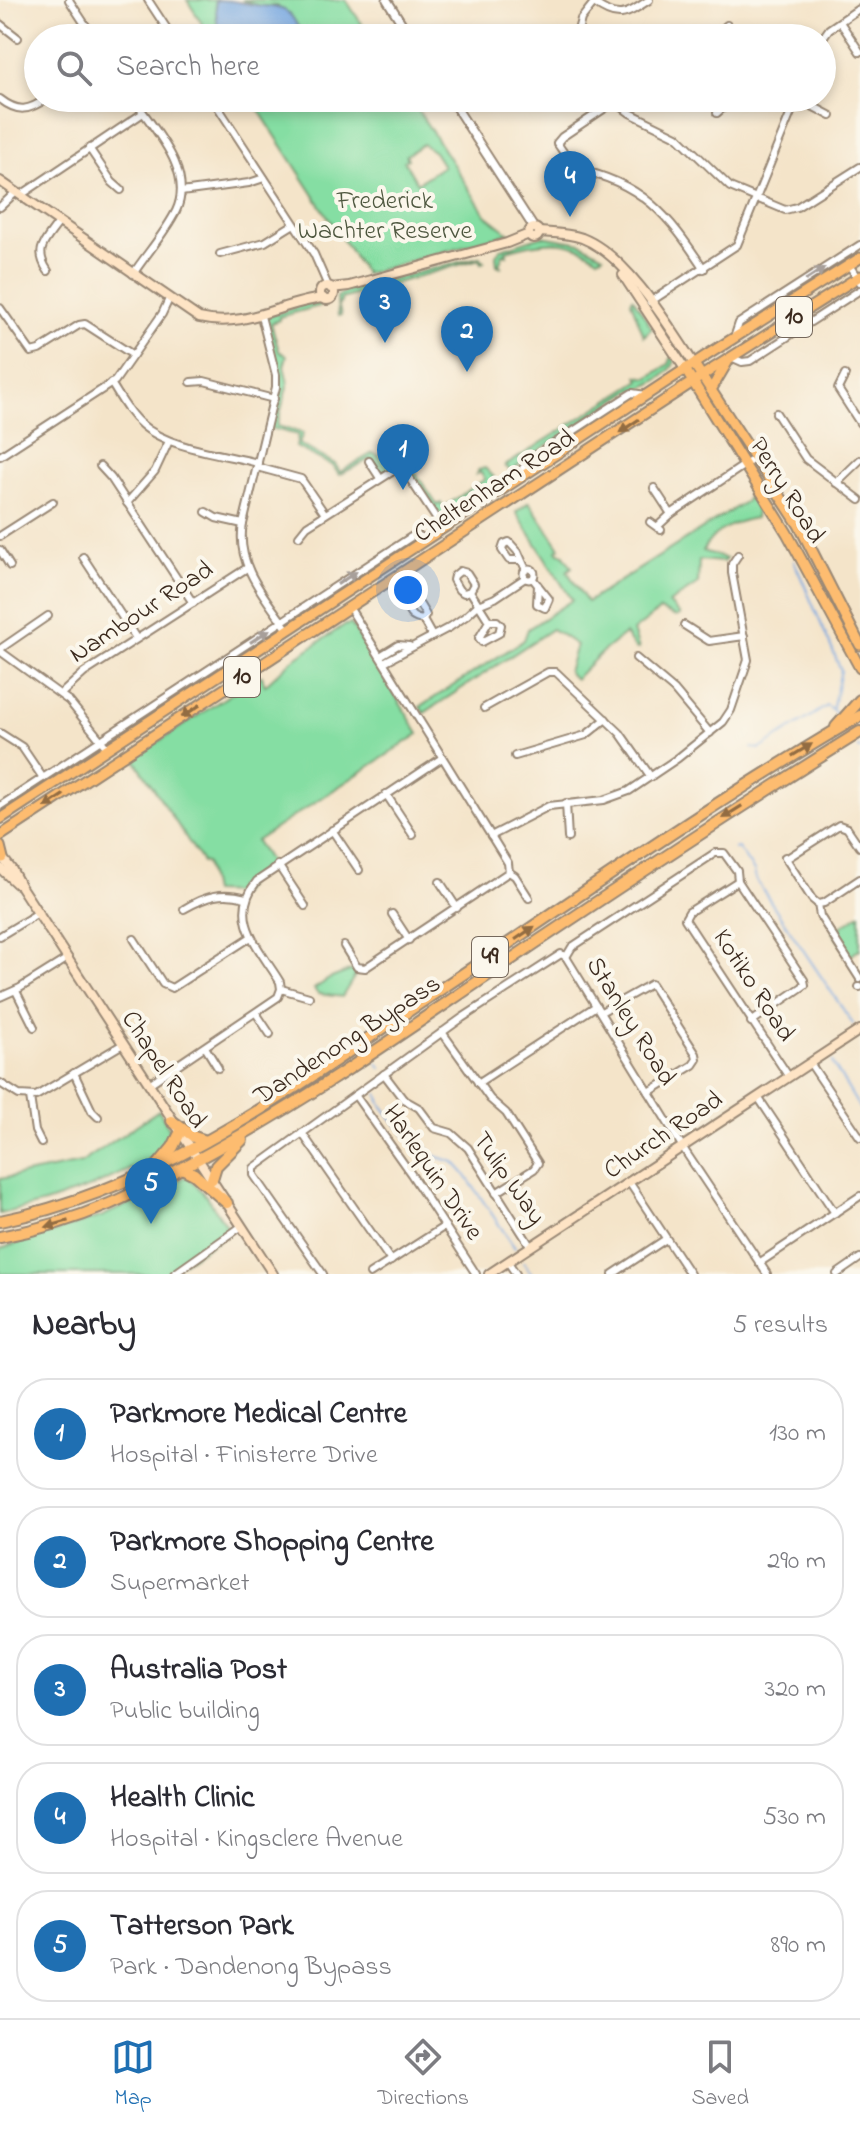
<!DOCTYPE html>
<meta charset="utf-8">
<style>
:root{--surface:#fff;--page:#f2f2f3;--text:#2b2b33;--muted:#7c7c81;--line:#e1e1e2;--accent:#1f6fb2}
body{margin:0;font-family:"Indie Flower",sans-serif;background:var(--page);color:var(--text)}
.you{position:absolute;left:408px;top:590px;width:28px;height:28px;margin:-20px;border:6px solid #fff;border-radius:50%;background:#1a73e8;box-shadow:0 0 0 12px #1a73e833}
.badge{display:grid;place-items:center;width:52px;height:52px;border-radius:50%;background:var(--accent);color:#fff;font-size:26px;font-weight:700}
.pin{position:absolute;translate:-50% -66px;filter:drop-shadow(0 2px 4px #0008)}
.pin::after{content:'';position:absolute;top:42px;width:28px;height:24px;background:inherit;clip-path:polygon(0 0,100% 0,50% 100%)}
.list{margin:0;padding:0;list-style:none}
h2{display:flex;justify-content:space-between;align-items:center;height:104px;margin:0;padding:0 32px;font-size:34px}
h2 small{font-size:26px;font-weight:400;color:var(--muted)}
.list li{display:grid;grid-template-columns:52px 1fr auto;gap:24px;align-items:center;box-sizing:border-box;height:112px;margin:0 16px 16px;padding:0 16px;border:2px solid var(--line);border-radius:32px}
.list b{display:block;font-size:30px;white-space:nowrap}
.list p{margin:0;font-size:26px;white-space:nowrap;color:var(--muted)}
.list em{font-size:26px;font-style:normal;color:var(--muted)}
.icon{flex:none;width:44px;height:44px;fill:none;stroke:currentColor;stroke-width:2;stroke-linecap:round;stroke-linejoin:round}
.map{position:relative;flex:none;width:860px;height:1274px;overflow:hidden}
.search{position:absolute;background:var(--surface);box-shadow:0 4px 12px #0003;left:24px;right:24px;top:24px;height:88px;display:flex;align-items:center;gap:20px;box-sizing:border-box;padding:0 28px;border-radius:44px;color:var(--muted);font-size:30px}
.sheet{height:744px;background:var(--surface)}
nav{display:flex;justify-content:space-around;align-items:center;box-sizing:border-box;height:112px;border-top:2px solid var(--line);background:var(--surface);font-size:22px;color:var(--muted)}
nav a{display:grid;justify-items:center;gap:4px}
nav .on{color:var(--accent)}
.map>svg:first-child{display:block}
.green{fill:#85dea3;stroke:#608460;stroke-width:2;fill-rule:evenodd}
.water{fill:#75a6e0;stroke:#58687f;stroke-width:2}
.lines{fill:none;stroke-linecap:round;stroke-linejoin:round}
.stream{stroke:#75a6e0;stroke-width:2}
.minor-casing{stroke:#988774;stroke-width:10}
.tertiary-casing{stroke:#988774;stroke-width:11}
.secondary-casing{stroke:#988774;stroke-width:12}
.primary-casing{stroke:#988774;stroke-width:13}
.trunk-casing{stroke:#988774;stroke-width:14}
.minor{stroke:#fff;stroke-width:6}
.tertiary{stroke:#fff;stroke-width:7}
.secondary{stroke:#fee4c5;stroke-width:8}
.primary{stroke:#fdbc6f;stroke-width:9}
.trunk{stroke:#fdbc6f;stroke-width:10}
.oneway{fill:#a79f9a}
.oneway2{fill:#926c42}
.labels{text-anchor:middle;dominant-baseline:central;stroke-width:8;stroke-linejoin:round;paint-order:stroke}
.shield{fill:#fbf7ec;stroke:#75685c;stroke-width:2}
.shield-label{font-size:24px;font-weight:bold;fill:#3b2a1e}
.park-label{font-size:26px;fill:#4e573f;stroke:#fbf7ec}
.street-label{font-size:26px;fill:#3b2a1e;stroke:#fbf7ec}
</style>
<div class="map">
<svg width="860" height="1274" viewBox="0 0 860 1274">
<rect width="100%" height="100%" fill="#fbf7ec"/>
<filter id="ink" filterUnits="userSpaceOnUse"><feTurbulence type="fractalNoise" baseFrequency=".0125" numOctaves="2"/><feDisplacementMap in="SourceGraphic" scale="16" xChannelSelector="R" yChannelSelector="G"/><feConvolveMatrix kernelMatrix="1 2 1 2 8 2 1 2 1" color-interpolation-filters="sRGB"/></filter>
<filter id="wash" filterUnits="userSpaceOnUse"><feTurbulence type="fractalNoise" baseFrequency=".006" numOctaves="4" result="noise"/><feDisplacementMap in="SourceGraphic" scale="32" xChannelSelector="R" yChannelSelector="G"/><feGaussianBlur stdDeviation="1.8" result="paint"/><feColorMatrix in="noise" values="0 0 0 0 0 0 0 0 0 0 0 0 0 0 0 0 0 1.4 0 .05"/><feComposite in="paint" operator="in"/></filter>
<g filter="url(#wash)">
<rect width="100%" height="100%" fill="#f4e4c9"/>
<g class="green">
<path d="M187 0H218L215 2 218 29 224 38H211Z"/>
<path d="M242 0H346L371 38H299L301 33 277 6H260Z"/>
<path d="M251 98H410L486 215 509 233 365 274ZM423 144 434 152 443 166 417 183 404 161 408 159 406 155Z"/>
<path d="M542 236 581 243 603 255 598 258C568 236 540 241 506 251L507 255 503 254 499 265 502 267 497 265 496 255 501 249Z"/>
<path d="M480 257 484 262 481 263 479 259 341 299V303L338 304 341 315 338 316 337 297 348 290Z"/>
<path d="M633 298 652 328 644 336 631 301Z"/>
<path d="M320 302 323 305 279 317V320L271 323 279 351 287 356 284 366 288 383 277 426 303 433 299 444 335 464 340 472 373 453 389 461 403 454 437 505 441 503 444 507 485 479 480 472 476 474 478 470 485 468 494 477C483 492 463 514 443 516L436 511 406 467 402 464 382 472 370 459 339 475 333 466 296 447 298 435 270 428 280 380 264 318 302 305Z"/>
<path d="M672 356 675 361C669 377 646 388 630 391L527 458 512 471 505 466 640 380 638 376 648 378 669 364Z"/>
<path d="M749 495 756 511 755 518C736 521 711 532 703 551L726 559 723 562 699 560 698 584 669 603 680 615 676 617 660 610 633 631 639 649 635 648 625 634 601 653 575 679 568 672 576 645 552 629 424 713 420 707 524 640 528 629 572 600 516 512 529 502 560 548 557 550 559 553 563 554 572 567 567 571 587 602 746 501Z"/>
<path d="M351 624 419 734 256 841 270 863 252 877 241 893 212 892 206 863 202 862 134 758 255 678 262 676 265 685 291 661 343 626Z"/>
<path d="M860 914V949L849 957 833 932Z"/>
<path d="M352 970 356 974 342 997 318 994 314 989 329 979Z"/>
<path d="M159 1110 174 1137 162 1155 91 1187 45 1203 0 1214V1179L81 1163Z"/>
<path d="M187 1176 208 1198 230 1232 166 1274H0V1249L103 1216Z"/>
</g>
<path class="water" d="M218 0C233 0 242 3 256 5 283 9 288 4 301 33L299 38H224L218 29 215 1Z"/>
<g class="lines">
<g class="stream">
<path d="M794 561 841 670 832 711"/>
<path d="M858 747 860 749"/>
<path d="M752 748 760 749 827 706 837 714"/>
<path d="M734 849 738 848 754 871 756 880 853 1024"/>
<path d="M832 1062 860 1109"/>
<path d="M378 1063 381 1068"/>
<path d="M378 1094 381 1104 406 1136 425 1146 435 1156 454 1162 464 1173 515 1248"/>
<path d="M523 1262 532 1274"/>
</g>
</g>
</g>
<g filter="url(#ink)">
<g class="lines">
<defs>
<g id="minor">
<path d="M69 0 94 38"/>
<path d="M148 0 173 38"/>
<path d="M594 3C618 21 626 15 649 0"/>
<path d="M840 22 860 52"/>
<path d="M0 24 18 38"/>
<path d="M490 38 500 31"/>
<path d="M576 38 581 19 596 0"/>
<path d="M712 38 727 25"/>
<path d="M822 39 829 29 860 8"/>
<path d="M212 98 314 254 328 286"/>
<path d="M610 98 630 113 677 136 730 187 785 210 797 207 860 167"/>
<path d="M620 98 562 137 557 143 575 169C641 182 668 214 704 269"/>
<path d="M797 98 831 116"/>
<path d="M0 99C18 113 29 111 47 98"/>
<path d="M717 113 734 98"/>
<path d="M89 148 112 182 121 190"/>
<path d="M181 192 249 183 264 178"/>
<path d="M21 195 143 113"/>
<path d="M0 207 16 192"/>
<path d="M220 254 265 242 294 224"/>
<path d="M849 265 860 282"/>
<path d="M48 271C33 249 46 241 59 222"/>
<path d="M133 274C147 253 165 233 176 211 195 171 154 130 133 98"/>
<path d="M650 302 737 245 797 98"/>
<path d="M0 308 31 352 39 350 79 325 85 324 133 355"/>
<path d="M261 316 276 375V387L243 524C235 565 266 598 288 630"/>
<path d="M734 338 739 323 860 245"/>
<path d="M731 357 742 362 750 361 860 290"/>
<path d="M845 375 838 389 860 423"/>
<path d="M191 382 204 381 274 399"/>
<path d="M111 383C120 397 128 413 141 424 167 448 223 454 258 463"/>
<path d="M776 413 806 459 860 500"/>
<path d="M0 456 115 381 162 314 169 299"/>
<path d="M369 461 380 478"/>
<path d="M100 466 111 478 193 603"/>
<path d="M257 467 301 479 325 514"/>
<path d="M523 476V468L529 460 632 393 646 395"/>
<path d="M836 483 860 460"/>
<path d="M654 488 671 514"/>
<path d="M127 503 155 471 169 441"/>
<path d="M206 512 216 518 243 524"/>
<path d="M650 522 661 530"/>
<path d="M658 526 671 514 755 458"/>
<path d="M0 536 53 502"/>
<path d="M299 536 307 526 398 468 404 470 443 529"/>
<path d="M0 550 10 566"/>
<path d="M83 557 136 638"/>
<path d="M520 560H509L502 550 504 544 509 542 518 552 526 570"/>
<circle cx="529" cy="574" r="5.5"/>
<path d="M533 579 549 599 545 608 537 604 538 585"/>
<path d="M470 591 464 593 459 590 453 580 454 576 460 571 467 573 474 584 470 591 489 621H497L501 625 499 633 482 642 479 638 489 621"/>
<path d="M349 607 508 863 509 872 515 876 529 898"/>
<path d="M423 620C415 619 409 616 408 608L410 603 420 605 426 615 423 620 432 636"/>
<path d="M684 625 709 641 744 636"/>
<path d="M0 649 48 616"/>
<path d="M0 651 69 701 107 748"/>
<path d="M380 656 398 645 409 646"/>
<path d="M636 658 674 690 710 733"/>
<path d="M384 662 450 627 466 616 478 605 495 598 525 578"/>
<path d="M61 694 84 673 247 568"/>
<path d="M484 708 548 672H556L620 733 651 777"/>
<path d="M0 733 22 747 43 778"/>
<path d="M515 756 586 735 606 719"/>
<path d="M386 794 413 835"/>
<path d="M566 803 568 838"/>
<path d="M0 806 411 537 416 535 427 539"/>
<path d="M332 830 359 870"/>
<path d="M491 836 549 806 604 800 629 791 678 758 723 722 731 710 748 660 732 573V564L738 555"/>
<path d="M785 857 812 899 818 904 824 903 860 879"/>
<path d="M786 859 839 825 847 828 860 847"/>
<path d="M278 865 305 906"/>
<path d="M738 881 689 912 685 919 789 1077"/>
<path d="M440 882 457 908"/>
<path d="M818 904 820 916 860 979"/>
<path d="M184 909C206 896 222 891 246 898"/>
<path d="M392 914 409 940"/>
<path d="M0 936 38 913"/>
<path d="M134 939 163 984 172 988 251 937"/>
<path d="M344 946 357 967 365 968 509 872"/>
<path d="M566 957 572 947 715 853H724L737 871 738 881 804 980 805 985 751 1022"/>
<path d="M859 987H860"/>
<path d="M281 989 309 997"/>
<path d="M16 991 34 1027"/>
<path d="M0 997 20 988 68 958"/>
<path d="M601 1012 651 984 696 1054 697 1059 693 1065 649 1092"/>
<path d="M256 1013 270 1034"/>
<path d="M442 1032 490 1099 506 1113 538 1163 534 1169 496 1193"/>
<path d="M205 1047 218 1068"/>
<path d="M810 1063 860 1137"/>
<path d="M74 1073 92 1111 98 1117"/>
<path d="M384 1074 403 1099 419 1108 434 1128 451 1133 468 1148 531 1247"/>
<path d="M0 1083 19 1095 36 1096 123 1044"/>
<path d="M478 1083 596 1006"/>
<path d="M149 1084 278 997 281 989 280 982C261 950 227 918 257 881L442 758"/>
<path d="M355 1095 411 1174 476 1274"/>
<path d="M30 1097 35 1131 41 1143"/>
<path d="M758 1097 835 1213"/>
<path d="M302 1133 391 1261"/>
<path d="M629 1182 690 1274"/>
<path d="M508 1262 516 1274"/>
<path d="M759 1263 860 1196"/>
<path d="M174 1274 242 1226"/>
<path d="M323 1274 254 1175V1168L462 1018 561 954 566 957 687 1154 767 1274"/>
<path d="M370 1274 445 1226"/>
<path d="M613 1274 666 1239"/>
<path d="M837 1274 860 1258"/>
</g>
<g id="tertiary">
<path d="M387 0 411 38"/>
<path d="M450 98 534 228"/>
</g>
<g id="secondary">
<path d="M0 181 199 318C247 329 278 303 323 298"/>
<circle cx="534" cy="233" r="5"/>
<path d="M539 232C553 233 568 233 582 238 626 255 668 324 694 364"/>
<path d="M623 275 685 369"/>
<circle cx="327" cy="293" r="7"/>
<path d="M331 288 349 286 507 243 529 234"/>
<path d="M1 856 12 870 21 887 273 1274"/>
<path d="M0 868 17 884"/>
<path d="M489 1274 860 1030"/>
</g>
<g id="primary">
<path d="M694 364 799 525 860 645"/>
<path d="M685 369 787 533 860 668"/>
<path d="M711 390 728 361"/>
<path d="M0 819 704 357 860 258"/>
<path d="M0 836 711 370 860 276"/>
<path d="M0 846 3 858"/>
</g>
<g id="trunk">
<path d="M836 727 860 700"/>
<path d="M172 1121 194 1137 206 1141"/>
<path d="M158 1165 173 1147 180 1133"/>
<path d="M184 1169 194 1174 227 1203"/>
<path d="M212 1179 216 1166 242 1140"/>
<path d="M0 1221C158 1189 289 1092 420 1003 565 906 709 804 860 716"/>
<path d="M0 1237C85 1221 137 1193 211 1152 303 1102 389 1042 476 983 603 897 730 813 860 732"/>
</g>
</defs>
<use href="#minor" class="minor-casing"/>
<use href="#tertiary" class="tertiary-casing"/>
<use href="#secondary" class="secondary-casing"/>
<use href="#primary" class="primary-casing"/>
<use href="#trunk" class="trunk-casing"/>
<use href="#minor" class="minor"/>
<use href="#tertiary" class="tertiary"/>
<use href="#secondary" class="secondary"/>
<use href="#primary" class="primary"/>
<use href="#trunk" class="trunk"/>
</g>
<defs><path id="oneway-solid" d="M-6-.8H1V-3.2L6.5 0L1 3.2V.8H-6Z" transform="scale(2)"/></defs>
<g class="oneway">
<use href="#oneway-solid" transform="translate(815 274) rotate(-33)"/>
<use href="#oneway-solid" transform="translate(347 578) rotate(-33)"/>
<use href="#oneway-solid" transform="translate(260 636) rotate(-33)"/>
</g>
<g class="oneway2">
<use href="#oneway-solid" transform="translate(629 426) rotate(146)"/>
<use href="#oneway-solid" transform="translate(191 711) rotate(147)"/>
<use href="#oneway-solid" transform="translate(802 750) rotate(-31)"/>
<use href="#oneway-solid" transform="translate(54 801) rotate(147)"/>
<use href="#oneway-solid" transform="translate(732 812) rotate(148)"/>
<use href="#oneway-solid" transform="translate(525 933) rotate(-34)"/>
<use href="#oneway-solid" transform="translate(57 1224) rotate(164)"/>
</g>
</g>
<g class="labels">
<g class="shield">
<rect x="776" y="297" width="36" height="40" rx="6"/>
<rect x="224" y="657" width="36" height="40" rx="6"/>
<rect x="472" y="937" width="36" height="40" rx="6"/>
</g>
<g class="shield-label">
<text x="794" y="317">10</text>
<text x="242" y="677">10</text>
<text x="490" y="957">49</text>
</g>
<g class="park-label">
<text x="385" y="202">Frederick<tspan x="385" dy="30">Wachter Reserve</tspan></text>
</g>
<g class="street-label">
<text transform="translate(495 487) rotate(-33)">Cheltenham Road</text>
<text transform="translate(786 491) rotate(58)">Perry Road</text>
<text transform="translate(142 613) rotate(-33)">Nambour Road</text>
<text transform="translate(753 986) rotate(57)">Kotiko Road</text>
<text transform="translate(630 1022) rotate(58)">Stanley Road</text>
<text transform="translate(348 1041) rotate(-33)">Dandenong Bypass</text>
<text transform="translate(163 1070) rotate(57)">Chapel Road</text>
<text transform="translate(664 1136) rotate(-34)">Church Road</text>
<text transform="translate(432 1173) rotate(56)">Harlequin Drive</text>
<text transform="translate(508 1179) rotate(55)">Tulip Way</text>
</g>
</g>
</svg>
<div class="you"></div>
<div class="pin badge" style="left:403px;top:490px">1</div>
<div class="pin badge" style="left:467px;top:372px">2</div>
<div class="pin badge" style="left:385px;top:343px">3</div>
<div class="pin badge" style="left:570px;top:217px">4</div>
<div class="pin badge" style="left:151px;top:1224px">5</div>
<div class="search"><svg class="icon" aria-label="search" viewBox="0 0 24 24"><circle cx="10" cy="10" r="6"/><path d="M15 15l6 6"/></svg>Search here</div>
</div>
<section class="sheet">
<h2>Nearby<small>5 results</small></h2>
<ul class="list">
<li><span class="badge">1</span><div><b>Parkmore Medical Centre</b><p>Hospital · Finisterre Drive</p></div><em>130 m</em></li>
<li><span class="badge">2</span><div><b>Parkmore Shopping Centre</b><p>Supermarket</p></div><em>290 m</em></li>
<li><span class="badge">3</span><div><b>Australia Post</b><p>Public building</p></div><em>320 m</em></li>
<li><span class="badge">4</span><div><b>Health Clinic</b><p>Hospital · Kingsclere Avenue</p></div><em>530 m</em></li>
<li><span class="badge">5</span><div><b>Tatterson Park</b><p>Park · Dandenong Bypass</p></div><em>890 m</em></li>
</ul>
</section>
<nav>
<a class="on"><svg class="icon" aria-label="map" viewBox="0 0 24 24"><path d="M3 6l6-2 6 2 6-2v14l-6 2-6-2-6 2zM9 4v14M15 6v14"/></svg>Map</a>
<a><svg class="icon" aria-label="directions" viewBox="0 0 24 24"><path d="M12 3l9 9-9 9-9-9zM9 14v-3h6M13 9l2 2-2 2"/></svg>Directions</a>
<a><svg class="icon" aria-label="saved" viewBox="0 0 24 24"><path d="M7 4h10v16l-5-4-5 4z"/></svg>Saved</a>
</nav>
